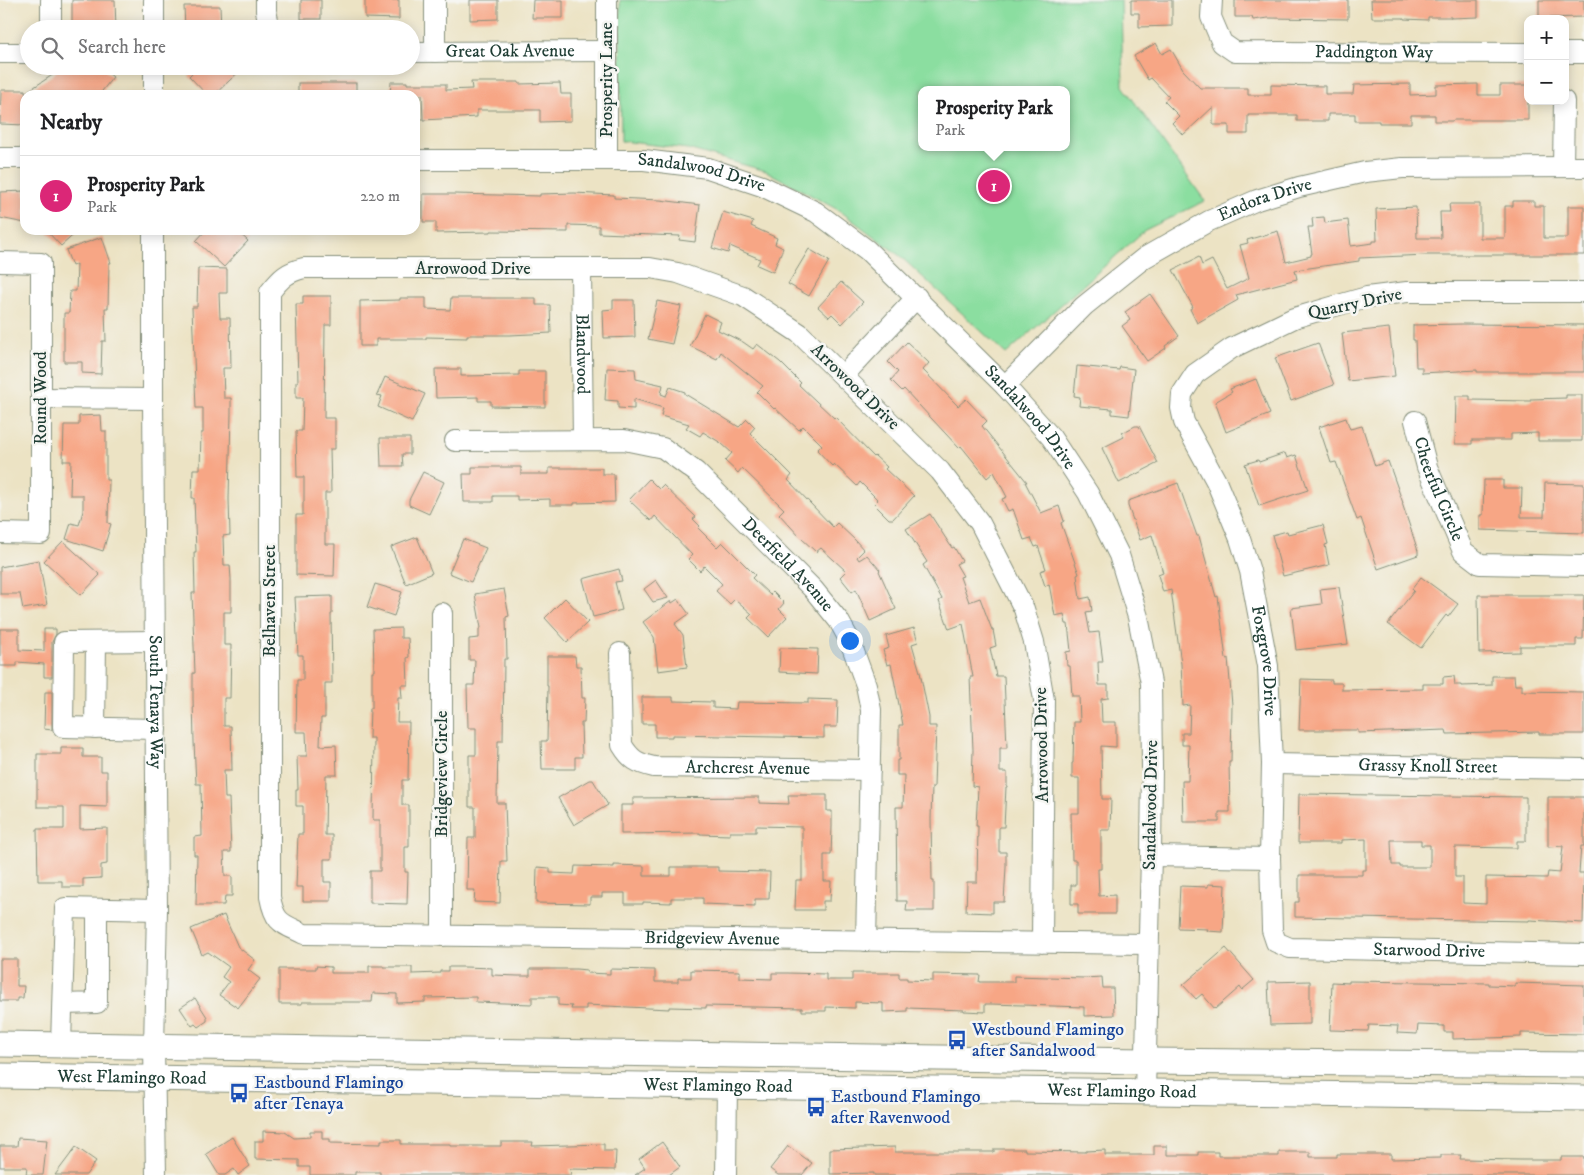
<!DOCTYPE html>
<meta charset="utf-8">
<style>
:root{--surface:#fff;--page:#f2f2f2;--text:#202124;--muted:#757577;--line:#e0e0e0;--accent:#db2777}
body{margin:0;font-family:"IM FELL DW Pica",serif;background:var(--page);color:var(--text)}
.controls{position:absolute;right:15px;top:15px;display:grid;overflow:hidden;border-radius:10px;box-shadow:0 2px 12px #0003}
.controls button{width:45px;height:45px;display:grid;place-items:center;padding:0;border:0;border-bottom:1px solid var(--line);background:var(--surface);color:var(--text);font:25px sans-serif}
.you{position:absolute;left:849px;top:640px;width:18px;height:18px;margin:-12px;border:4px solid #fff;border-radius:50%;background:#1a73e8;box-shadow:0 0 0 8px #1a73e833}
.badge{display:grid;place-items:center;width:32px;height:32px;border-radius:50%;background:var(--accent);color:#fff;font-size:16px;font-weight:700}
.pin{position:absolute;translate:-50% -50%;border:2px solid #fff;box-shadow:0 1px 5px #0006}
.popup{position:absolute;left:918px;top:86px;width:152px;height:65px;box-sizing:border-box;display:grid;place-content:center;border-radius:10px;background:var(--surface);filter:drop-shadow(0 1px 4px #0005);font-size:16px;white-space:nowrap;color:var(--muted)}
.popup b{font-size:19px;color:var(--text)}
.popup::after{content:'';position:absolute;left:50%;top:100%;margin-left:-10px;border:10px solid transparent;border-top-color:var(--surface)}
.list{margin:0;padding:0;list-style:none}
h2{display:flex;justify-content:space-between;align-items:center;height:65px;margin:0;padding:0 20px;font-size:21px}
h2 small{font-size:16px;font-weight:400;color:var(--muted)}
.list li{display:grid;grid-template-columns:32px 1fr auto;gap:15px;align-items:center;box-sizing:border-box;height:80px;padding:0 20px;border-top:1px solid var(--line)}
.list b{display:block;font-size:19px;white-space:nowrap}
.list p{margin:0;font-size:16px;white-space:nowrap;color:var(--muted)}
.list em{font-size:16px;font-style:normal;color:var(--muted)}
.icon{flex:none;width:28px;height:28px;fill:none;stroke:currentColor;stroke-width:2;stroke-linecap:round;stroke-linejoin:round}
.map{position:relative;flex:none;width:1584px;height:1175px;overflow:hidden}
.search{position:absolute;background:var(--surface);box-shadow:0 2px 12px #0003;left:20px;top:20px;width:400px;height:55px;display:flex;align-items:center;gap:12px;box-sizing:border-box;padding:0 18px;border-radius:28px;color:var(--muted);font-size:19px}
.panel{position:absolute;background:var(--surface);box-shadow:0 2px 12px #0003;left:20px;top:90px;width:400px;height:145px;border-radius:15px}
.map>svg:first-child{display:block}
.green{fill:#8bdea0;stroke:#558e6a;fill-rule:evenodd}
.building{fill:#f7a685;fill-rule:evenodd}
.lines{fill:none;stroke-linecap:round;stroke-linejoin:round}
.minor-casing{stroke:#86907c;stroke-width:22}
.major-casing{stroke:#86907c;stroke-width:27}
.minor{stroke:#fff;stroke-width:20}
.major{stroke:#fff;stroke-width:25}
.labels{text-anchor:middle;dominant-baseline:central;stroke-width:5;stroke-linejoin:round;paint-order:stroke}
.street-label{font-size:18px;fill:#1f3d34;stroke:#f6f6f2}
.transit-label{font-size:18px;fill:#164399;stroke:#f6f6f2;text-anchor:start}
</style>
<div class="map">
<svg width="1584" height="1175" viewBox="0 0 1584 1175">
<rect width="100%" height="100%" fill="#f6f6f2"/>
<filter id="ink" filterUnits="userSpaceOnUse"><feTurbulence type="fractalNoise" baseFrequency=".02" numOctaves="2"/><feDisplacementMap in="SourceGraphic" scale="10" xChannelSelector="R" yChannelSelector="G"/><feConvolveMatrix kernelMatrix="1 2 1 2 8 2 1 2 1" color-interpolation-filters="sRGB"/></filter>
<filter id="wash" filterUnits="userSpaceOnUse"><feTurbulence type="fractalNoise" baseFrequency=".0096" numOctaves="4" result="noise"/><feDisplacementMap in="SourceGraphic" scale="20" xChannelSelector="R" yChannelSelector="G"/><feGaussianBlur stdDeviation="1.12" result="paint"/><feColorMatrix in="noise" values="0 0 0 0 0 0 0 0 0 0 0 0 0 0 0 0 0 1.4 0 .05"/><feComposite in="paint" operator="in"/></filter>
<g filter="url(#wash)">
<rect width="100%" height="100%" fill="#ece3c4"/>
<path class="green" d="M620 0H1121L1123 86 1205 201 1145 230 1006 354 900 256 840 211 766 171 688 149 621 141ZM922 90H1066V147H922Z"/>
<g id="blocks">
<g class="building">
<path d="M72 0H115L116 29H72Z"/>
<rect x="301" y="0" width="20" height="19"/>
<path d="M365 0H399V19L365 18Z"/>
<path d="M470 0H498V19L470 20Z"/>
<path d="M533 0H563V18H532Z"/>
<path d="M1131 0H1172V26L1139 27V13H1131Z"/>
<path d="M1235 0H1348V19L1268 18 1253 20 1252 17H1235Z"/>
<path d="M1371 0H1478V17L1451 18V17H1428V20L1404 19V18H1372Z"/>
<path d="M1539 0H1584V17L1539 18Z"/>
<path d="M184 6H220L221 28 185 29Z"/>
<path d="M1156 43 1162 54 1171 49 1183 70 1200 88H1248V95H1271V85L1325 86V94H1353L1354 85 1410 84V95L1436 94V85L1478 84V95H1500V85H1528V120H1453V121H1435V115H1411V123H1379V121H1355V114H1328V121H1297V115H1248V134H1229V125H1213V107L1183 135 1172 123 1179 116 1164 101 1169 97 1151 78 1148 80 1134 56Z"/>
<path d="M60 66H100L113 77 99 95H25V125L0 124 1 90H25V93L54 74Z"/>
<path d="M199 66H245L214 95H207L189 76Z"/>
<path d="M391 82H407V84H446V90L472 89 471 82H519V84L560 83 561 94H571V121L540 122V110H477V117L423 120 422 95H390Z"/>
<rect x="298" y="83" width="58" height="12"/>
<path d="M25 191V223L0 218V192Z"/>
<path d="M574 193 614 195V198L660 200 700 205 695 242 679 240 680 236 599 233V226L568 225V232L491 231V232L436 233V222H423V194H454L540 196V194Z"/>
<path d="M1513 201H1534V206H1544V238H1568V206H1584V255H1426L1359 258V261L1295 270 1297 279 1236 295 1238 300 1197 323 1190 309 1193 307 1173 270 1199 257 1202 265 1212 260 1227 289 1249 278 1240 245 1248 243 1247 240 1278 231 1286 262 1311 256V254H1312L1308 227H1313L1312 218 1324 217 1325 223 1348 220 1351 246 1373 243V241H1377L1376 209 1416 207 1417 238H1441L1440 212H1450L1449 204H1480V238H1505V206H1513Z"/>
<path d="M723 212 753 221 751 226 777 238 775 244 783 248 773 272 757 265 760 259 730 246 728 253 712 248Z"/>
<path d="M46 230H79L61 246Z"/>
<path d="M206 230H236L248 241 224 267 196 241Z"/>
<path d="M102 237 111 263H109L108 308H105L106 341H102L101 374 82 373V362H64V313H69L70 291H76L77 264 72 266 66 250Z"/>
<path d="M809 249 829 261 809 296 788 284Z"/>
<path d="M198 268 227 269V293H219L220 318H230L231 368H223L224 398H231V413L229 499 230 535 223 536 224 565H230L231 579V612H224V645H231L230 698H224V726H231L232 770H224L225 798H229L231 852H224L225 876H232V896H225L224 905H196L197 855H194V837L202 836 201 784H196L194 742 193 698V673H195L192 593H195L194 552H196L194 498H192L193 469H200L201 433H203V408H196L192 307H197Z"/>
<path d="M841 282 863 302 842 324 832 314 829 317 818 307Z"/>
<path d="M1150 294 1179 336 1165 346 1166 348 1147 361 1122 326 1130 320 1125 312Z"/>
<path d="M303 296H331V325H325L324 418H335V449H330L331 493H325V544H335L334 576 296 575V515H303V502H304V477H297L296 431H302L303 398H296V382H298L296 304H303Z"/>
<path d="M400 298H426V309L450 310 451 298H536V305H550L551 333 510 335H467V338L426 337V339H376V346H360V301L400 300Z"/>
<path d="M613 300H634L635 337 604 338 603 310 613 309Z"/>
<path d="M657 301 681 306 672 344 648 339Z"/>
<path d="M705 314 721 322 718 330 743 342 753 349 757 344 780 362 801 383 799 385 834 418 835 417 874 457 875 456 887 467 885 469 914 496 893 519H889L874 504 878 500 860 482 857 486 834 464 832 466 817 450 822 445 803 426 799 430 775 408 774 409 757 392 763 386 721 352 717 359 690 346Z"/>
<path d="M1462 324 1584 325V372H1477V370L1422 373V367H1416L1415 340H1413V325Z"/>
<path d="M1389 328 1395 376 1348 381 1342 333Z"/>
<path d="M907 342 929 363 923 370 958 406 966 399 987 421 982 426 1027 482H1025L1041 513 1059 506 1064 521 1061 523 1079 574 1077 575 1080 599 1090 597 1092 611 1086 612 1090 633 1099 632 1103 662H1098L1099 685H1108V698L1101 699 1102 722H1116V747L1101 746 1102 799H1111L1110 830H1101V869H1098L1099 896 1115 895V914H1078V904H1071V885H1076V860H1072L1071 813H1079V778H1072V763H1073L1074 722H1080L1079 696H1072L1070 666H1067L1066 652 1071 651 1068 624H1066L1064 614 1055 616 1049 584 1045 586 1040 571 1046 569 1038 546 1035 547 1031 538 1024 540 1013 509 1008 511 1002 499 1007 497 994 472 987 478 961 446 959 448 904 389 902 391 891 380 898 372 888 362Z"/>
<path d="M1318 343 1334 385 1291 401 1275 358Z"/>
<path d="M1077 366 1119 370 1120 367 1134 369 1129 416 1112 414V409L1079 406 1080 397 1074 396Z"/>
<path d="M607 368 635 369 636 379 663 385 661 394 666 396 670 387 685 392V394L739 427 747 419 755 427 750 433 792 475 788 480 833 527 837 523 855 540 864 550 857 557 859 560 867 555 880 570 879 571 896 609 870 621 856 589 852 592 840 577 846 571 821 548 816 552 800 537 779 514 784 509 742 468 738 473 725 461 732 453 721 443 703 432 700 436 686 428 689 424 661 416 663 408 634 399V409L618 408V401L605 400Z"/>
<path d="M435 369H461V376L519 375V371H545V407L491 406V401H478V397L436 398Z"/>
<path d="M385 377 425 394 412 422 378 407 382 396 377 395Z"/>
<path d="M1256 379 1270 414 1226 432 1215 402 1232 392 1230 389Z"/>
<path d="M1566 395H1582V441H1538V433L1511 434V440H1472V444H1455L1456 396H1470V400L1531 401V399L1566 398Z"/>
<path d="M101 415 102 431H106V480H109L108 523 111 524 103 551 66 539 71 523 79 525 83 511V495H70L71 461H63L64 425H79V416Z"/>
<path d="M1346 418 1350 429 1362 426 1375 466 1388 461 1403 503H1402L1418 551V555L1378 569 1361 518 1357 520 1336 462 1331 463 1319 427Z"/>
<path d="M1135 426H1139L1158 463 1119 483 1102 448 1124 437 1122 433Z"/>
<path d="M380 438H410V454H402L403 466H381Z"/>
<path d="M1285 453 1287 458 1296 455 1308 490 1259 506 1245 464 1258 460 1259 462Z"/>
<path d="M472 467H521V474H549V468H602V474H614L615 502 574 503V505H550V499L517 500V496H493V502H464L463 474H472Z"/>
<path d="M423 472 444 482 429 514 409 505V500Z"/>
<path d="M649 479 659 489 663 485 696 517 693 519 700 526 698 528 717 547 722 542 755 575 752 578 770 595 773 592 784 603 779 609 787 617 768 637 748 618 752 614 735 599 730 604 716 591 722 584 704 566 700 571 688 559 692 555 655 516 651 521 629 500Z"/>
<path d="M1484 480H1503V488H1522L1521 517H1544L1545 483 1584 484V533L1480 530V515H1483Z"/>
<path d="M1178 483 1197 536H1199L1216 597 1218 596 1226 659 1228 658 1232 705 1231 762H1229L1230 812H1219V822H1183L1182 781H1188L1189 745H1182V733H1189L1190 705 1183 706 1181 664 1171 590 1163 592 1158 575 1163 573 1152 535 1140 540 1128 506V501Z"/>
<path d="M930 514 952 548 954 547 962 561 956 564 963 576 960 577 969 602 980 598 992 630H993L996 646 990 648 996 676H1004L1007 748H1000V772H1007V787H1006L1004 827H999V852H1006V867L1004 902H993V913L966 912 967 882H977L978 826H976L978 787 972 786 973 750 970 677H973L963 624 949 629 939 601 942 599 923 565 927 562 906 529Z"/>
<path d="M1323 525 1328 544 1325 545 1329 565 1283 576 1272 535 1287 531 1288 534Z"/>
<path d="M417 537 432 573 406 584 391 547Z"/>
<path d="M463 539 486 548 471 582 449 573Z"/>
<path d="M63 541 100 575 81 595 44 561Z"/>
<path d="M39 560 47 605 23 609 20 594H0V567Z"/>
<path d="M619 569 622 581 615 582 622 610 593 617 583 579Z"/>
<path d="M1421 577 1458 604 1448 617 1446 615 1421 648 1388 624 1414 591 1412 589Z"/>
<path d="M656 580 668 598 653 602 644 589Z"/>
<path d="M375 584 402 592 394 616 367 607Z"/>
<path d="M1339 587 1348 644 1296 650 1291 608 1322 604 1320 589Z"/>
<path d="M504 589 509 616 506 617 507 659H504L503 741H498L497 803H505L507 861H501L500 903 474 902 475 890H467L468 838H475V807H469V755H476V728H468L467 685H474L475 660H469V639L479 638V629L481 628 475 594Z"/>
<path d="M1478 595H1584L1583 639H1576V646H1520V652L1479 653Z"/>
<path d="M332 596V614H331L332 683H325V718H321L320 746 336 745 337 775H326L325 835H332V859H324V882H331V901H303V887H296L298 834H303V806H296V790H298L297 756H307L306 732H296L297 680H303V655H298L295 597Z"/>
<path d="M565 598 588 622 567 642 545 618Z"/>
<path d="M678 599 689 614 675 624 683 635 687 667 658 671 654 637 643 622 671 601 672 603Z"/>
<path d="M401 628V638H408L409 657 407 658 408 685H401L402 698H398L397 722H409L408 780H402V805H409V847H405V872H408L407 904 370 903V871H380V820H373L374 738H369L370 708H372V671H374L373 629Z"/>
<path d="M914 628 918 642 912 644 920 672 929 717V726H936L934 787H932L931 818 932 881H934V911H906L907 901H897L896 807H903L904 775H897V760H899V725H903L891 664 887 665 883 650 889 648 886 636Z"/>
<path d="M0 629H19V650L44 651V629H56V634L52 642V677H44V664L17 662V666H0Z"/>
<path d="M780 648 818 649 817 674 779 672Z"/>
<path d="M547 656H575L576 666H581L582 698H585L584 723H581L582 757H575V769H542L541 741H547L548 686H547Z"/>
<path d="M1454 676 1455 685H1461V686L1492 685V676H1514L1515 685H1522V691L1584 692V734H1539V732L1447 734 1446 730 1358 733V730H1299L1301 679 1332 680V683H1342V690L1423 689V684H1443V677Z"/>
<path d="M45 692H52V730L44 729Z"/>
<path d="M642 697H673V701L713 702V708L736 709 737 702 808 703V699L838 700 837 727H824V738L672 735V737H655V724H642Z"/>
<path d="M61 748H83V757H101V771H107V807L80 806V829L107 828V864L101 865V878L83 879V887H62V881H38L37 829H64V807H37V754H61Z"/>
<path d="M589 780H593L608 805 574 825 558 798Z"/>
<path d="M1299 794 1526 797V841H1517V848L1455 847V877H1463V903L1486 904V877L1547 878 1548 872 1560 873 1563 846 1548 847V797H1584V846H1581L1579 873H1584L1583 923 1529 920V921L1295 917V902H1299V875H1362V870H1366V839L1341 840V843H1298ZM1391 840H1421V845H1430V867H1400V865H1392Z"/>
<path d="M788 795H827V811H832V827L831 855H824V881H831L830 901H823V910H795L796 880H802V827L756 826V832H730V835L700 834V833L621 834V805H633V798L759 797V803L789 804Z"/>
<path d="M614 865 644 866V876H671V867H718V871L770 872 769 899H755V906L703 904V898H671V903L643 902V904H625V893H602V897H590V904L536 903 537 867 550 868V873L574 874 575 866 614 867Z"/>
<path d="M1208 884 1225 885 1223 932 1207 931 1208 929 1178 928 1180 886 1208 887Z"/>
<path d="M224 915 238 947 255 960 248 970 260 979 238 1008 219 995 229 982 222 977 229 967 208 952 202 955 191 929Z"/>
<path d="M1226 948 1254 980 1242 990 1240 987 1215 1009 1202 994 1196 999 1183 985Z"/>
<path d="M0 959H17V986H24L23 998H17V1001H0Z"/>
<path d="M316 966 331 967V973H369V966H384V967H412V974L440 973V971H448V967H465L492 968V975L518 976H530V969H576L587 970V973L610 974V969L655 970V982H678V978H691V970L740 971V978L772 979V973H788L826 974V980H852V973H899V978H907V980L933 981V974L980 975 979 982H1014V976L1084 978 1102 977 1103 988H1113L1114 1015 1084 1016V1007L991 1004H985V1012L964 1011V1010L907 1008V1011L883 1012V1003L855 1002V1008L826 1007V1011H802V1008L706 1006V1008L669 1007V1009L586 1005V1009H571L572 1006 558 1005V997H532V1004L476 1002V997L425 998V1002L397 1003V994L373 993 372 1002H302V1004H279V969H316Z"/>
<path d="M1310 981V1024L1270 1025 1268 982Z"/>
<path d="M1349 981 1489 983V985L1515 986V983L1584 985V1034L1521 1033V1037L1453 1039V1032H1444V1026L1418 1025 1417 1034 1397 1033 1398 1026 1369 1025 1368 1031 1330 1030 1332 982 1349 983Z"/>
<path d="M195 998 207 1017V1021L198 1027 195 1024 192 1026 180 1008Z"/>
<path d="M263 1131 285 1132 294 1138 310 1137V1131H322V1139H330V1143L381 1144V1140H401V1144H450V1146H501V1142H533L532 1146 604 1144V1151H616L615 1170 570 1169 571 1175H380V1172H355V1175H310V1167H299V1160L255 1159V1141H263Z"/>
<path d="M232 1137 250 1166 238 1175 234 1169 225 1175H219L206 1154Z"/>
<path d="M18 1138 47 1140 43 1175H26L27 1167H0V1146H17Z"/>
<path d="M662 1142 680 1167 669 1175H635L645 1168 639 1159Z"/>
<path d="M788 1146 812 1163 802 1175H778L770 1169Z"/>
<path d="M1154 1146H1167V1155H1198V1152H1218V1156H1279V1152H1310V1157H1337V1154H1391V1159L1441 1158V1155H1461L1460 1159 1521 1160H1561V1157H1584V1175H874V1173L830 1174V1149L895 1147V1152H994V1149H1025V1151L1086 1152V1151L1105 1150V1155H1154Z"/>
<path d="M76 1147 96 1161 86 1175H55Z"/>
</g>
</g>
</g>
<g filter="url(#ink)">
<use href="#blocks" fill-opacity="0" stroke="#86907c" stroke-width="1"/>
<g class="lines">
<defs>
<g id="minor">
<path d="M266 0V11L270 29"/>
<path d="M607 0V160"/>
<path id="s1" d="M1212 0 1211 17 1222 43 1235 52 1528 53"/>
<path d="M51 29V0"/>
<path d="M154 29V0"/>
<path id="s2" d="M411 52 607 51"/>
<path d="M435 52V0"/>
<path d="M0 53H29"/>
<path d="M1565 53H1584"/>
<path d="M154 95V66"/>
<path d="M0 158H25"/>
<path id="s3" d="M415 160H644L708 168 762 186 816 212 867 250 1005 386 1051 437 1088 493 1119 555 1138 617 1151 683 1152 767 1151 856 1145 1092"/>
<path d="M1563 167 1564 101"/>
<path id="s4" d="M153 230V399L157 910 154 1046 156 1175"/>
<path d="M0 262 41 263V534L0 533"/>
<path id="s5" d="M581 269 583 440"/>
<path id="s6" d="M1584 292H1407L1367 297 1342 304 1294 318 1232 348 1195 374 1182 394 1181 408 1184 422 1216 481 1240 539 1250 571 1268 666 1272 764 1270 858 1272 930 1276 942 1290 948 1584 954"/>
<path d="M844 375 917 297"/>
<path id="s7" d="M1005 386 1084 306 1144 258 1209 221 1257 200 1299 187 1365 172 1402 168 1584 167"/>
<path d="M41 398 153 399"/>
<path id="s8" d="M1415 421 1427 467 1463 551 1480 564 1584 566"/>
<path id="s9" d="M455 441 624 440 663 448 696 472 813 589 839 621 850 641 866 685 871 710 866 941"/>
<path d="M442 613V936"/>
<path d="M155 641 64 642 63 727 156 729"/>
<path id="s10" d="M620 653 622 745C631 760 637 763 654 767L870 770"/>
<path d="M95 728 96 642"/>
<path id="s11" d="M1272 764 1584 769"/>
<path d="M1151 856 1270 858"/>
<path id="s12" d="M1042 943 1044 700 1034 642 1024 609 980 523 940 471 799 333 743 296 678 273 650 268H304C287 272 281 278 270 292V897C275 924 282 923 304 934L1148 944"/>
<path d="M63 1004 97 1003V909"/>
<path d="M61 1045 65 908 157 910"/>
<path d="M726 1175 727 1085"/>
</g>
<g id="major">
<path d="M0 1044 1145 1061 1584 1065"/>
<path id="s13" d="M0 1076 1584 1098"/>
</g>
</defs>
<use href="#minor" class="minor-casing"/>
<use href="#major" class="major-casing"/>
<use href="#minor" class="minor"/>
<use href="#major" class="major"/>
</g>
</g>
<defs>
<symbol id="bus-bare" viewBox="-9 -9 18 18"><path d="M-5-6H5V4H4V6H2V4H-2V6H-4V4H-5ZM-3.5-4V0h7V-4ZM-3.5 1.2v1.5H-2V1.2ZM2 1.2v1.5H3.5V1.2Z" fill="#1a4fb4" stroke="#f6f6f2" stroke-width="2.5" paint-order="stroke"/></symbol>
</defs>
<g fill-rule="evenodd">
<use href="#bus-bare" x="943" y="1026" width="28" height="28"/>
<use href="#bus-bare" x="225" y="1079" width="28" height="28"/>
<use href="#bus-bare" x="802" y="1093" width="28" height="28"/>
</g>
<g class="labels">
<g class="street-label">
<text stroke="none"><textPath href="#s2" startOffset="99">Great Oak Avenue</textPath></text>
<text stroke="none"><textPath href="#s1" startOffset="200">Paddington Way</textPath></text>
<text transform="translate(607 80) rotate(-90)">Prosperity Lane</text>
<text stroke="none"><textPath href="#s3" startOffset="288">Sandalwood Drive</textPath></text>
<text stroke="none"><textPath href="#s7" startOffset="324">Endora Drive</textPath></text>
<text x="473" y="269">Arrowood Drive</text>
<text transform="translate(1355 304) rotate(-12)">Quarry Drive</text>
<text stroke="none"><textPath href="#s5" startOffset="85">Blandwood</textPath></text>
<text transform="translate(855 387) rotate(44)">Arrowood Drive</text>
<text transform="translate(41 398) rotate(-90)">Round Wood</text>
<text stroke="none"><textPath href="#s3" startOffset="708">Sandalwood Drive</textPath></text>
<text stroke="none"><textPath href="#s8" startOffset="72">Cheerful Circle</textPath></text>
<text stroke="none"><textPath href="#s9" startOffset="380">Deerfield Avenue</textPath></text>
<text transform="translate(270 601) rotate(-90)">Belhaven Street</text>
<text stroke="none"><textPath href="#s6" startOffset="714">Foxgrove Drive</textPath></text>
<text stroke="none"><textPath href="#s4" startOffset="472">South Tenaya Way</textPath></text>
<text transform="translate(1042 745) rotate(-91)">Arrowood Drive</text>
<text stroke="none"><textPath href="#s11" startOffset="156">Grassy Knoll Street</textPath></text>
<text stroke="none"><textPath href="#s10" startOffset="226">Archcrest Avenue</textPath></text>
<text transform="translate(442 774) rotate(-90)">Bridgeview Circle</text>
<text transform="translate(1151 805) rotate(-89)">Sandalwood Drive</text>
<text stroke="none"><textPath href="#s12" startOffset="2316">Bridgeview Avenue</textPath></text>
<text stroke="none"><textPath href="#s6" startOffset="1151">Starwood Drive</textPath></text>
<text stroke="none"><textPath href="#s13" startOffset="132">West Flamingo Road</textPath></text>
<text stroke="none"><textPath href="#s13" startOffset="718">West Flamingo Road</textPath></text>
<text stroke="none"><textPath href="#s13" startOffset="1122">West Flamingo Road</textPath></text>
</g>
<g class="transit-label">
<text x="972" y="1030">Westbound Flamingo<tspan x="972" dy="21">after Sandalwood</tspan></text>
<text x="254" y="1083">Eastbound Flamingo<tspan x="254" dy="21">after Tenaya</tspan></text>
<text x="831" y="1097">Eastbound Flamingo<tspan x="831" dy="21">after Ravenwood</tspan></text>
</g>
</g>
</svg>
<div class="controls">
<button>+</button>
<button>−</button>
</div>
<div class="you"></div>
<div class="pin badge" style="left:994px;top:186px">1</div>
<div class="popup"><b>Prosperity Park</b>Park</div>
<div class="search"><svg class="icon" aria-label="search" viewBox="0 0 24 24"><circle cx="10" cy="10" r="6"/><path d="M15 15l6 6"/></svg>Search here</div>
<section class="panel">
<h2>Nearby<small></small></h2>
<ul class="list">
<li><span class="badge">1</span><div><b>Prosperity Park</b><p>Park</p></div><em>220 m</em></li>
</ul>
</section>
</div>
